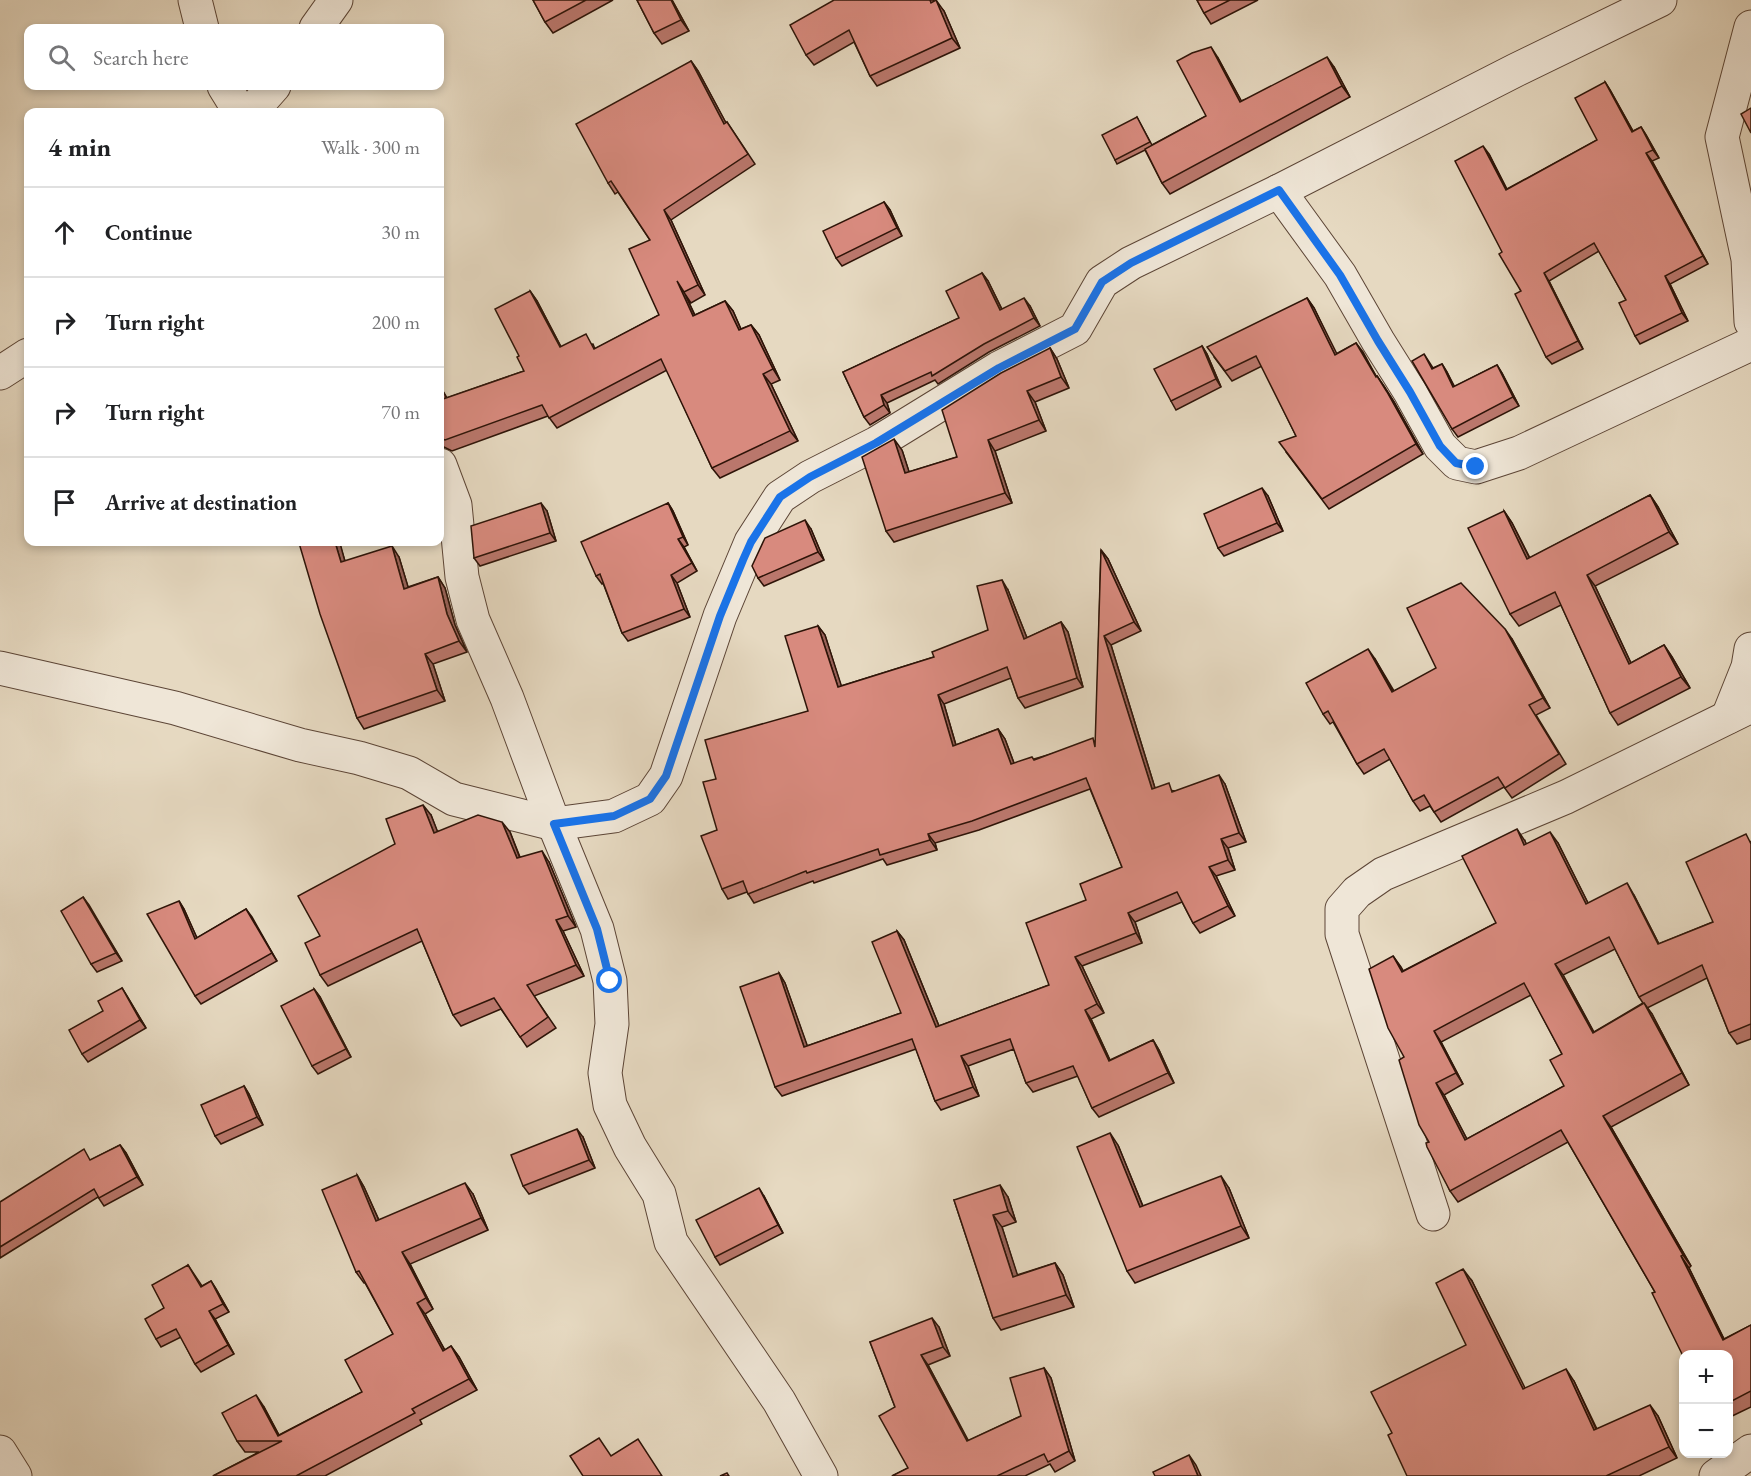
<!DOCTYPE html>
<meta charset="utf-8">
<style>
:root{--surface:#fff;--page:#f2f2f2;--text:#202124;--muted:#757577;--line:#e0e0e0}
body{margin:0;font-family:"EB Garamond",serif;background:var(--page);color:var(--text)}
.controls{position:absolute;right:18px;bottom:18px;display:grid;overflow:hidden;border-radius:12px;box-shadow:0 3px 9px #0003}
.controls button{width:54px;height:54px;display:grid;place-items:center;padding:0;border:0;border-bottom:2px solid var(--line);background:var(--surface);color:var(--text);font:30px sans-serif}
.stop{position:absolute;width:18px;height:18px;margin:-14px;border:4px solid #1a73e8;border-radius:50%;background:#fff}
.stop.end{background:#1a73e8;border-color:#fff;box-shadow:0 2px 6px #0008}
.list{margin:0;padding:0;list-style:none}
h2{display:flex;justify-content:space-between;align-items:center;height:78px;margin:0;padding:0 24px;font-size:26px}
h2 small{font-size:20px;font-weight:400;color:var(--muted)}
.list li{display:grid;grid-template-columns:39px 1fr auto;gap:18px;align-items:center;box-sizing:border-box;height:90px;padding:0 24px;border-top:2px solid var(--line)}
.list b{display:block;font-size:22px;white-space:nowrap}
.list em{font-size:20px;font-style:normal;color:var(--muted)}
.icon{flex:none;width:33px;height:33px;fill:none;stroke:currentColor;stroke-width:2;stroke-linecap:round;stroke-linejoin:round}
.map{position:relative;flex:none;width:1751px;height:1476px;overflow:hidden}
.search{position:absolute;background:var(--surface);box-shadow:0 3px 9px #0003;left:24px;top:24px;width:420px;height:66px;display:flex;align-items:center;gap:15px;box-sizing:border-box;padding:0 21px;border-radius:12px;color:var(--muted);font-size:22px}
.panel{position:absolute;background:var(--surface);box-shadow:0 3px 9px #0003;left:24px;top:108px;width:420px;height:438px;border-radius:12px}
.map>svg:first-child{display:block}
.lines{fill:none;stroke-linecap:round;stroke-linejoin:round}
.street-casing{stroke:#5c4536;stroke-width:35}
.street{stroke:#efe6d7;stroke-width:33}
.wall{fill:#ba776c;stroke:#2e1408;stroke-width:1.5;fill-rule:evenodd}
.shaded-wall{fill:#976158;stroke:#2e1408;stroke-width:1.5}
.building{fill:#d88a7e;stroke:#2e1408;stroke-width:1.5;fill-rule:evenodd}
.route{stroke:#1a73e8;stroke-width:8}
</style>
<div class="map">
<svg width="1751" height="1476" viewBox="0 0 1751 1476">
<rect width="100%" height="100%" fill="#e6d9c1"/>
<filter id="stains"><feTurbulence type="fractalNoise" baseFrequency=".00333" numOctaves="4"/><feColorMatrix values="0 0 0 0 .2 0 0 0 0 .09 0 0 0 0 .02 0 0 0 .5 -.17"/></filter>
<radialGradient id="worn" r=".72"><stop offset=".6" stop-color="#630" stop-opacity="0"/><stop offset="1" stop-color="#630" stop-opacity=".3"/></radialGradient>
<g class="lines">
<defs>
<g id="street">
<path d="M195 0 202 28"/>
<path d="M1751 27 1722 137 1748 259 1751 322"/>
<path d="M316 28 336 0"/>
<path d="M224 86 240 112"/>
<path d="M251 112 274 86"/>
<path d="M1279 191 1340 275 1378 341 1410 392 1440 446 1457 463 1476 467 1519 453 1751 344"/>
<path d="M0 373 28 355"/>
<path d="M440 465 455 505 462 577 473 620 507 698 554 824 597 929 610 981 612 1024 605 1073 610 1105 630 1147 659 1194 671 1242 779 1401 821 1476"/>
<path d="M0 668 175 708 300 745 359 758 409 773 454 799 554 824 614 816 650 799 666 776 720 616 751 542 780 497 810 477 877 443 999 368 1075 329 1102 282 1131 263 1279 191 1516 70 1660 0"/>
<path d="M1728 717 1748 667 1751 649"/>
<path d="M1433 1214 1342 934V909L1357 892 1383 874 1566 797 1751 706"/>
<path d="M0 1452 15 1476"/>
<path d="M1716 1476 1751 1451"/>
</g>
</defs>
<use href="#street" class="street-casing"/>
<use href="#street" class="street"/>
</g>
<g class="wall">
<path d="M533 0H613L553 33 545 22Z"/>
<path d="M637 0H672L689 31 662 44 654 33Z"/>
<path d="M834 0H933L944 11 960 48 877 86 870 76 854 42 814 65 806 55Z"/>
<path d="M1197 0H1258L1211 24 1204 13Z"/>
<path d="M1218 58 1241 101 1334 67 1350 97 1170 194 1162 183 1145 150 1117 164 1115 160 1137 117 1152 145 1206 116Z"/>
<path d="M691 61 698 71 726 123 727 122 755 164 671 220 705 295 691 303 685 294 695 315 725 301 733 311 741 329 751 325 759 335 780 380 771 384 798 441 720 478 712 468 667 370 557 428 548 416 452 451 444 447H440V386L447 398 524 371 519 356 530 291 537 301 561 347 593 344 595 349 659 315 650 240 618 192 615 194 608 183Z"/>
<path d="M1605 82 1610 90 1633 131 1641 127 1646 135 1659 158 1652 161 1708 264 1670 284 1688 321 1640 344 1635 336 1626 300 1599 251 1549 281 1583 349 1552 364 1546 357 1521 291 1502 252 1489 154 1507 189 1597 140Z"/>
<path d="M884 202 890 210 902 236 842 266 836 258Z"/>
<path d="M982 273 988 281 1002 309 1030 306 1040 326 989 352 938 384 935 380 887 403 890 413 870 425 864 417 843 372 959 318Z"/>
<path d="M1307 298 1314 308 1336 354 1356 343 1376 376H1377L1384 386 1394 402 1423 454 1329 509 1286 452 1296 436 1262 366 1232 381 1214 357Z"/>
<path d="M1202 346 1207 354 1221 387 1176 410 1171 401Z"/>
<path d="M1050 348 1057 359 1069 388 1035 402 1046 431 995 451 1012 503 894 542 886 531 902 450 909 472 957 457Z"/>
<path d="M1424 354 1433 368 1442 364 1447 372 1454 387 1497 365 1502 373 1519 406 1458 437 1452 429Z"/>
<path d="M1650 495 1658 507 1678 544 1595 586 1631 663 1664 645 1672 657 1690 688 1618 725 1610 713 1561 605 1519 626 1510 614 1504 511 1512 523 1530 558Z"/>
<path d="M1268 496 1283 531 1224 556 1218 548Z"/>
<path d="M668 503 673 511 688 545 684 547 697 571 677 583 690 617 628 641 622 633 603 583 602 584 596 576Z"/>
<path d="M547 511 556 541 480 566 474 558Z"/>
<path d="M811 529 824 560 764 586 758 578Z"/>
<path d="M302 542H339L345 561 399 557 408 587 438 577 445 588 455 625 467 652 433 664 445 701 364 729 357 718Z"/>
<path d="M1101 550 1108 559 1141 631 1111 645 1155 788 1175 791 1225 784 1246 842 1228 848 1235 870 1216 876 1235 916 1200 933 1193 923 1182 902 1135 922 1142 943 1082 966 1104 1013 1091 1019 1110 1060 1153 1040 1159 1050 1174 1083 1099 1117 1092 1108 1078 1076 1033 1092 1026 1083 1014 1049 968 1066 979 1096 941 1110 935 1101 916 1049 782 1096 775 1087 779 973 785 983 807 1046 901 1013 897 931 904 940 939 1026 1049 985 1086 900 1122 867 1090 789 979 830 935 843 937 850 887 865 883 859 814 883 813 881 754 903 747 892 728 899 722 889 717 830 716 779 808 711 818 626 825 635 841 686 934 657 988 630 1008 590 1027 638 1061 622 1068 632 1083 687 1025 708 1018 698 1011 678 944 704 956 745 998 729 1005 739 1014 763 1034 759 1096 741Z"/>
<path d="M1512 639 1550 708 1536 715 1566 764 1512 798 1504 787 1441 822 1430 806 1420 811 1413 801 1390 759 1364 774 1357 764 1333 722 1330 724 1323 714 1375 659 1394 691Z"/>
<path d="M431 815 437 831 510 832 520 857 549 862 576 927 563 931 584 976 534 996 556 1028 527 1047 501 1009 461 1026 453 1015 422 941 328 986 320 975V936L395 844Z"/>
<path d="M1525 841 1526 844 1558 843 1588 903 1634 895 1659 944 1713 922 1751 841V1039L1737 1044 1729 1033 1707 978 1647 1008 1652 1014 1689 1085 1611 1127 1691 1266 1689 1268 1724 1339 1751 1325V1407L1728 1418V1354L1655 1292 1568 1142 1458 1202 1450 1191 1429 1142 1404 1057 1393 956 1403 971 1496 923ZM1615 949 1639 997 1643 1003 1594 1032 1563 975ZM1531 995 1562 1054 1564 1086 1467 1139 1444 1095 1463 1084 1441 1042Z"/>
<path d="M83 897 122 961 97 972 91 964Z"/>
<path d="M179 901 184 909 197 938 246 909 277 961 201 1004 195 996Z"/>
<path d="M122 988 146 1028 88 1062 82 1054 103 1011Z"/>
<path d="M314 989 320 997 351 1057 318 1074 312 1066Z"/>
<path d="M244 1086 249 1094 263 1125 221 1144 215 1136Z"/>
<path d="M583 1137 595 1168 529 1194 523 1186Z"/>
<path d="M120 1145 126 1153 143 1185 104 1206 98 1197 0 1258V1202L91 1160Z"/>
<path d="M1118 1145 1143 1206 1229 1188 1249 1238 1135 1283 1127 1271Z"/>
<path d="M357 1175 364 1187 379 1220 473 1194 488 1230 410 1264 433 1309 425 1314 445 1350 451 1346 459 1357 477 1390 420 1420 422 1424 325 1476H213L259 1452H245L237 1441 264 1407 279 1435 362 1392 393 1334 365 1283H364L356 1272Z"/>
<path d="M764 1196 783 1233 720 1265 715 1257Z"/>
<path d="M1008 1197 1016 1222 1002 1227 1017 1275 1055 1263 1063 1275 1074 1307 1001 1330 993 1318 954 1200Z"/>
<path d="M188 1265 202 1286 211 1281 216 1289 229 1312 215 1319 234 1354 201 1372 195 1364 181 1337 161 1347 156 1339 164 1308Z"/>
<path d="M1472 1281 1524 1388 1574 1381 1597 1429 1658 1416 1677 1458 1639 1476H1407L1466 1345Z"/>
<path d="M939 1327 950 1356 928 1365 968 1441 1021 1416 1044 1368 1051 1378 1075 1461 1055 1472 1050 1464 1025 1476H892L908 1468 895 1407 870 1342Z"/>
</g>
<g class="shaded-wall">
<path d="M671 0H672L689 31 681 20Z"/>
<path d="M936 0 944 11 960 48 952 38Z"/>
<path d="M1211 47 1218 58 1248 113 1240 102Z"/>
<path d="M1327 57 1334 67 1350 97 1342 86Z"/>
<path d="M691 61 698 71 732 134 724 124Z"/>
<path d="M1605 82 1610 90 1638 140 1632 132Z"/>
<path d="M1641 127 1646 135 1659 158 1653 150Z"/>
<path d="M1483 146 1489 154 1511 198 1506 190Z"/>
<path d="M1646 153 1652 161 1708 264 1703 256Z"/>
<path d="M884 202 890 210 902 236 897 228Z"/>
<path d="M664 210 671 220 705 295 698 285Z"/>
<path d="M982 273 988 281 1006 318 1000 310Z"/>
<path d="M1544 273 1549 281 1583 349 1578 341Z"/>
<path d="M1665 276 1670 284 1688 321 1682 313Z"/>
<path d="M677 281 684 292 700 327 693 316Z"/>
<path d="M530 291 537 301 567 358 560 347Z"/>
<path d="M1024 298 1030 306 1040 326 1034 318Z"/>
<path d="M1307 298 1314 308 1342 364 1335 355Z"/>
<path d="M725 301 733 311 746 341 739 330Z"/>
<path d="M751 325 759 335 780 380 773 369Z"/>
<path d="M1356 343 1363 352 1382 387 1376 377Z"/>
<path d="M1202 346 1207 354 1221 387 1216 379Z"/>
<path d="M1050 348 1057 359 1069 388 1061 377Z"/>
<path d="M1442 364 1447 372 1459 395 1453 387Z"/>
<path d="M1497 365 1502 373 1519 406 1513 397Z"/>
<path d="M763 374 771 384 798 441 790 431Z"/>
<path d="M1377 376 1394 402 1423 454 1416 444Z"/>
<path d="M440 386 445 395 451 410 443 399Z"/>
<path d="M1027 391 1035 402 1046 431 1039 420Z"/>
<path d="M881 395 887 403 890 413 884 405Z"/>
<path d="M894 439 902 450 913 484 905 473Z"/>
<path d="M988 440 995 451 1012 503 1005 493Z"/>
<path d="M1262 488 1268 496 1283 531 1277 523Z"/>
<path d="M1650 495 1658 507 1678 544 1669 532Z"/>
<path d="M541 503 547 511 556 541 550 533Z"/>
<path d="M668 503 673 511 688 545 683 537Z"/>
<path d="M1504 511 1512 523 1536 571 1527 559Z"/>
<path d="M805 520 811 529 824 560 818 552Z"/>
<path d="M678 539 684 547 697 571 692 563Z"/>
<path d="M335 542H339L340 543 348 573 341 562Z"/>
<path d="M392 546 399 557 412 600 404 589Z"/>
<path d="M1101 550 1108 559 1141 631 1134 622Z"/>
<path d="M671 575 677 583 690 617 684 609Z"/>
<path d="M1587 575 1595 586 1637 676 1629 664Z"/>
<path d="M438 577 445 588 455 625 467 652 459 641 447 614Z"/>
<path d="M1002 580 1008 590 1031 648 1024 639Z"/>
<path d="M1061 622 1068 632 1083 687 1077 678Z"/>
<path d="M818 626 825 635 845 697 838 687Z"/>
<path d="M1505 629 1512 639 1550 708 1543 698Z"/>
<path d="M1104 636 1111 645 1158 798 1152 789Z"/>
<path d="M1664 645 1672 657 1690 688 1681 677Z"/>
<path d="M1368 649 1375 659 1399 702 1392 692Z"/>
<path d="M425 654 433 664 445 701 437 690Z"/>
<path d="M938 695 944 704 959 756 953 746Z"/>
<path d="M998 729 1005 739 1018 774 1011 764Z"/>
<path d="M1219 775 1225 784 1246 842 1239 833Z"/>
<path d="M423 805 431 815 442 843 434 833Z"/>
<path d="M502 822 510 832 524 869 517 858Z"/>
<path d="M1517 829 1525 841 1532 856 1524 845Z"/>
<path d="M1550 832 1558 843 1594 915 1586 904Z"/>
<path d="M928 834 935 843 937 850 930 840Z"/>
<path d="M1221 839 1228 848 1235 870 1228 860Z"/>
<path d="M542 851 549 862 576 927 568 916Z"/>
<path d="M1209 867 1216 876 1235 916 1228 906Z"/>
<path d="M1627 883 1634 895 1665 956 1658 944Z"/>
<path d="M83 897 89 905 122 961 116 953Z"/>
<path d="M179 901 184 909 201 947 195 939Z"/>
<path d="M246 909 252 917 277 961 272 953Z"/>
<path d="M1128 913 1135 922 1142 943 1136 933Z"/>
<path d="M556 920 563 931 584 976 576 965Z"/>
<path d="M897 931 904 940 943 1036 936 1027Z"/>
<path d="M1393 956 1401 967 1410 983 1402 972Z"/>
<path d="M1075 957 1082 966 1104 1013 1097 1004Z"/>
<path d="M1555 964 1563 975 1600 1044 1593 1033Z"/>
<path d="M779 973 785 983 811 1056 804 1047Z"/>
<path d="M122 988 127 996 146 1028 140 1020Z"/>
<path d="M314 989 320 997 351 1057 346 1049Z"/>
<path d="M1644 1003 1652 1014 1689 1085 1682 1073Z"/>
<path d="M1085 1010 1091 1019 1115 1071 1109 1061Z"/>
<path d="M1434 1031 1441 1042 1463 1084 1456 1073Z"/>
<path d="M1153 1040 1159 1050 1174 1083 1168 1073Z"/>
<path d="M961 1056 968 1066 979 1096 973 1087Z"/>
<path d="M1436 1083 1444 1095 1473 1151 1465 1140Z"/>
<path d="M244 1086 249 1094 263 1125 257 1117Z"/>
<path d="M1603 1116 1611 1127 1691 1266 1683 1255Z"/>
<path d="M577 1129 583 1137 595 1168 589 1160Z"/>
<path d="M1110 1133 1118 1145 1148 1219 1140 1207Z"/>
<path d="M120 1145 126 1153 143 1185 137 1177Z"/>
<path d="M357 1175 364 1187 384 1232 376 1221Z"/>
<path d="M1221 1176 1229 1188 1249 1238 1241 1226Z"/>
<path d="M465 1183 473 1194 488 1230 481 1218Z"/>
<path d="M1000 1185 1008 1197 1016 1222 1008 1211Z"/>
<path d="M759 1188 764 1196 783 1233 778 1225Z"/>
<path d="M993 1215 1002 1227 1022 1289 1013 1277Z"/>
<path d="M402 1252 410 1264 433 1309 426 1298Z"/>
<path d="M1681 1256 1689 1268 1730 1351 1723 1340Z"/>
<path d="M1055 1263 1063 1275 1074 1307 1066 1295Z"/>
<path d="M1463 1269 1472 1281 1531 1400 1523 1389Z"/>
<path d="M211 1281 216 1289 229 1312 223 1304Z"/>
<path d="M417 1303 425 1314 451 1362 443 1351Z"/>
<path d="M209 1311 215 1319 234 1354 228 1345Z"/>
<path d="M932 1318 939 1327 950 1356 943 1347Z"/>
<path d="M451 1346 459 1357 477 1390 469 1379Z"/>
<path d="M921 1355 928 1365 974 1451 967 1441Z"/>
<path d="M1044 1368 1051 1378 1075 1461 1069 1451Z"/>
<path d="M1566 1369 1574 1381 1602 1442 1594 1430Z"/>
<path d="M256 1395 264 1407 282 1441 278 1436Z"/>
<path d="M1650 1405 1658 1416 1677 1458 1669 1447Z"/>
<path d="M1189 1455 1196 1465 1201 1476H1198Z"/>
</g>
<g class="building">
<path d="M533 0H586L545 22Z"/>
<path d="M637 0H671L681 20 654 33Z"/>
<path d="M834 0H930L931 3 936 0 952 38 870 76 849 30 806 55 790 25Z"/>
<path d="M1197 0H1230L1204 13Z"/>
<path d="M1211 47 1240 102 1327 57 1342 86 1162 183 1145 149 1206 116 1177 61 1192 53Z"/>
<path d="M691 61 724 124 727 122 748 154 664 210 698 285 684 292 677 281 693 316 725 301 739 330 751 325 773 369 763 374 790 431 712 468 661 359 549 418 542 405 445 440 440 438V389L443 399 524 371 517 357 519 356 495 309 530 291 560 347 586 334 594 349 659 315 629 249 650 240 611 181 608 183 576 124Z"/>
<path d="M1605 82 1632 132 1641 127 1653 150 1646 153 1703 256 1665 276 1682 313 1635 336 1619 303 1626 300 1594 243 1544 273 1578 341 1546 357 1515 294 1521 291 1499 254 1502 252 1455 161 1483 146 1506 190 1597 140 1575 98Z"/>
<path d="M1751 108V133L1741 114Z"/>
<path d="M1137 117 1150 142 1115 160 1102 135Z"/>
<path d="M884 202 897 228 836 258 823 231Z"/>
<path d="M982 273 1000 310 1024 298 1034 318 984 344 932 376 931 372 881 395 884 405 864 417 843 372 959 318 946 291Z"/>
<path d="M1307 298 1335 355 1356 343 1376 377 1377 376 1387 392 1416 444 1322 499 1279 442 1296 436 1256 356 1225 371 1207 347Z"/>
<path d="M1202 346 1216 379 1171 401 1154 369Z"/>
<path d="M1050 348 1061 377 1027 391 1039 420 988 440 1005 493 886 531 862 457 894 439 905 473 957 457 942 410 1001 373Z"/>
<path d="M1424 354 1432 369 1442 364 1453 387 1497 365 1513 397 1452 429 1412 361Z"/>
<path d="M1262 488 1277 523 1218 548 1204 514Z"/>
<path d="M1650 495 1669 532 1587 575 1629 664 1664 645 1681 677 1610 713 1555 592 1510 614 1468 528 1504 511 1527 559Z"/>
<path d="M541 503 550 533 474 558 471 526Z"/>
<path d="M668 503 683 537 678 539 692 563 671 575 684 609 622 633 600 574 596 576 581 542Z"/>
<path d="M805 520 818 552 758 578 752 566 765 538Z"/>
<path d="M302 542H335L341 562 392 546 404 589 438 577 447 614 459 641 425 654 437 690 357 718 320 614 299 543Z"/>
<path d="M1101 550 1134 622 1104 636 1152 789 1169 783 1172 792 1219 775 1239 833 1221 839 1228 860 1209 867 1228 906 1193 923 1177 892 1128 913 1136 933 1075 957 1097 1004 1085 1010 1109 1061 1153 1040 1168 1073 1092 1108 1073 1066 1026 1083 1010 1039 961 1056 973 1087 935 1101 912 1039 775 1087 740 987 779 973 804 1047 901 1013 872 942 897 931 936 1027 1049 985 1026 923 1086 900 1080 884 1122 867 1086 778 972 821 928 834 930 840 880 855 878 849 807 873 806 871 748 894 743 881 722 889 701 836 717 830 703 782 716 779 705 740 808 711 785 636 818 626 838 687 934 657 932 652 988 630 977 586 1002 580 1024 639 1061 622 1077 678 1018 698 1007 667 938 695 953 746 998 729 1011 764 1032 757 1034 760 1093 738 1095 747Z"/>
<path d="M1461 583 1505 629 1543 698 1529 705 1559 754 1505 788 1498 777 1434 812 1424 795 1413 801 1384 749 1357 764 1328 711 1323 714 1306 683 1368 649 1392 692 1436 668 1407 608Z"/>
<path d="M423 805 434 833 478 815 502 822 517 858 542 851 568 916 556 920 576 965 527 985 548 1017 520 1037 494 998 453 1015 417 929 320 975 305 943 320 936 298 896 395 844 386 819Z"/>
<path d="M1517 829 1524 845 1550 832 1586 904 1627 883 1658 944 1713 922 1686 862 1746 834 1751 844V1024L1729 1033 1702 965 1639 997 1609 937 1555 964 1593 1033 1644 1003 1682 1073 1603 1116 1683 1255 1681 1256 1723 1340 1751 1325V1391L1728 1403V1354H1683V1356L1652 1293 1655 1292 1561 1130 1450 1191 1427 1147 1426 1143 1429 1142 1419 1125 1399 1060 1404 1057 1388 1028 1369 969 1393 956 1402 972 1496 923 1462 856ZM1524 983 1562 1054 1550 1060 1564 1086 1465 1140 1436 1083 1456 1073 1434 1031Z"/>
<path d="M83 897 116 953 91 964 61 911Z"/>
<path d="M179 901 195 939 246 909 272 953 195 996 147 914Z"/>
<path d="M122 988 140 1020 82 1054 69 1030 103 1011 98 1001Z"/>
<path d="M314 989 346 1049 312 1066 281 1006Z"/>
<path d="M244 1086 257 1117 215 1136 201 1105Z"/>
<path d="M577 1129 589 1160 523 1186 511 1155Z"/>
<path d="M1110 1133 1140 1207 1221 1176 1241 1226 1127 1271 1077 1147Z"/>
<path d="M120 1145 137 1177 99 1198 94 1189 0 1247V1202L84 1149 90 1160Z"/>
<path d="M357 1175 376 1221 465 1183 481 1218 402 1252 426 1298 417 1303 443 1351 451 1346 469 1379 412 1409 415 1413 296 1476H213L282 1441H237L222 1413 256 1395 278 1436 362 1392 345 1360 393 1334 359 1271 356 1272 322 1190Z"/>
<path d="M1000 1185 1008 1211 993 1215 1013 1277 1055 1263 1066 1295 993 1318 954 1200Z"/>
<path d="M759 1188 778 1225 715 1257 696 1220Z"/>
<path d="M188 1265 201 1287 211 1281 223 1304 209 1311 228 1345 195 1364 176 1329 156 1339 145 1319 164 1308 152 1285Z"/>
<path d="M1463 1269 1523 1389 1566 1369 1594 1430 1650 1405 1669 1447 1606 1476H1407L1388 1435 1392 1433 1371 1392 1466 1345 1436 1283Z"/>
<path d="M932 1318 943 1347 921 1355 967 1441 1021 1416 1010 1378 1044 1368 1069 1451 1048 1462 1044 1454 997 1476H892L908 1468 879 1416 895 1407 870 1342Z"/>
<path d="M599 1438 611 1456 638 1439 662 1476H583L570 1456Z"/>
<path d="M1189 1455 1198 1476H1155L1153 1472Z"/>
<path d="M727 1473 729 1476H720Z"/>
</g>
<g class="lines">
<path class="route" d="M610 981 597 929 554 824 614 816 650 799 666 776 720 616 743 560 751 542 780 497 810 477 876 443 999 368 1075 329 1102 282 1131 263 1279 190 1340 275 1378 341 1410 392 1440 446 1456 463 1476 467"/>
</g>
<rect width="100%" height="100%" filter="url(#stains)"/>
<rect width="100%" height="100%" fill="url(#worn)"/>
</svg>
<div class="controls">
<button>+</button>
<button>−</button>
</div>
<div class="stop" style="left:610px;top:981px"></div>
<div class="stop end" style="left:1476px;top:467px"></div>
<div class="search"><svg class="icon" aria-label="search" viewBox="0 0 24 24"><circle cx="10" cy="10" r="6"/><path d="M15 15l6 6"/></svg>Search here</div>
<section class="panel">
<h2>4 min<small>Walk · 300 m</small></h2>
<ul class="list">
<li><svg class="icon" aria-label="ahead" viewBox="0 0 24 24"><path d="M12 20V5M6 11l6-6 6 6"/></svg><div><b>Continue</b></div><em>30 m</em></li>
<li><svg class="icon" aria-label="right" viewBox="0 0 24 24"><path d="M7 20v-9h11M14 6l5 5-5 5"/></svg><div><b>Turn right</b></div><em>200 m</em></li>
<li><svg class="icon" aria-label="right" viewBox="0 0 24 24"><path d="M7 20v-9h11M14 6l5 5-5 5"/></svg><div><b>Turn right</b></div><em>70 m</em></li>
<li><svg class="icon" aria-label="arrive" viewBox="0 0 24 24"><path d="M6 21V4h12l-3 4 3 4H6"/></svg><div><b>Arrive at destination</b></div></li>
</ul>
</section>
</div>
